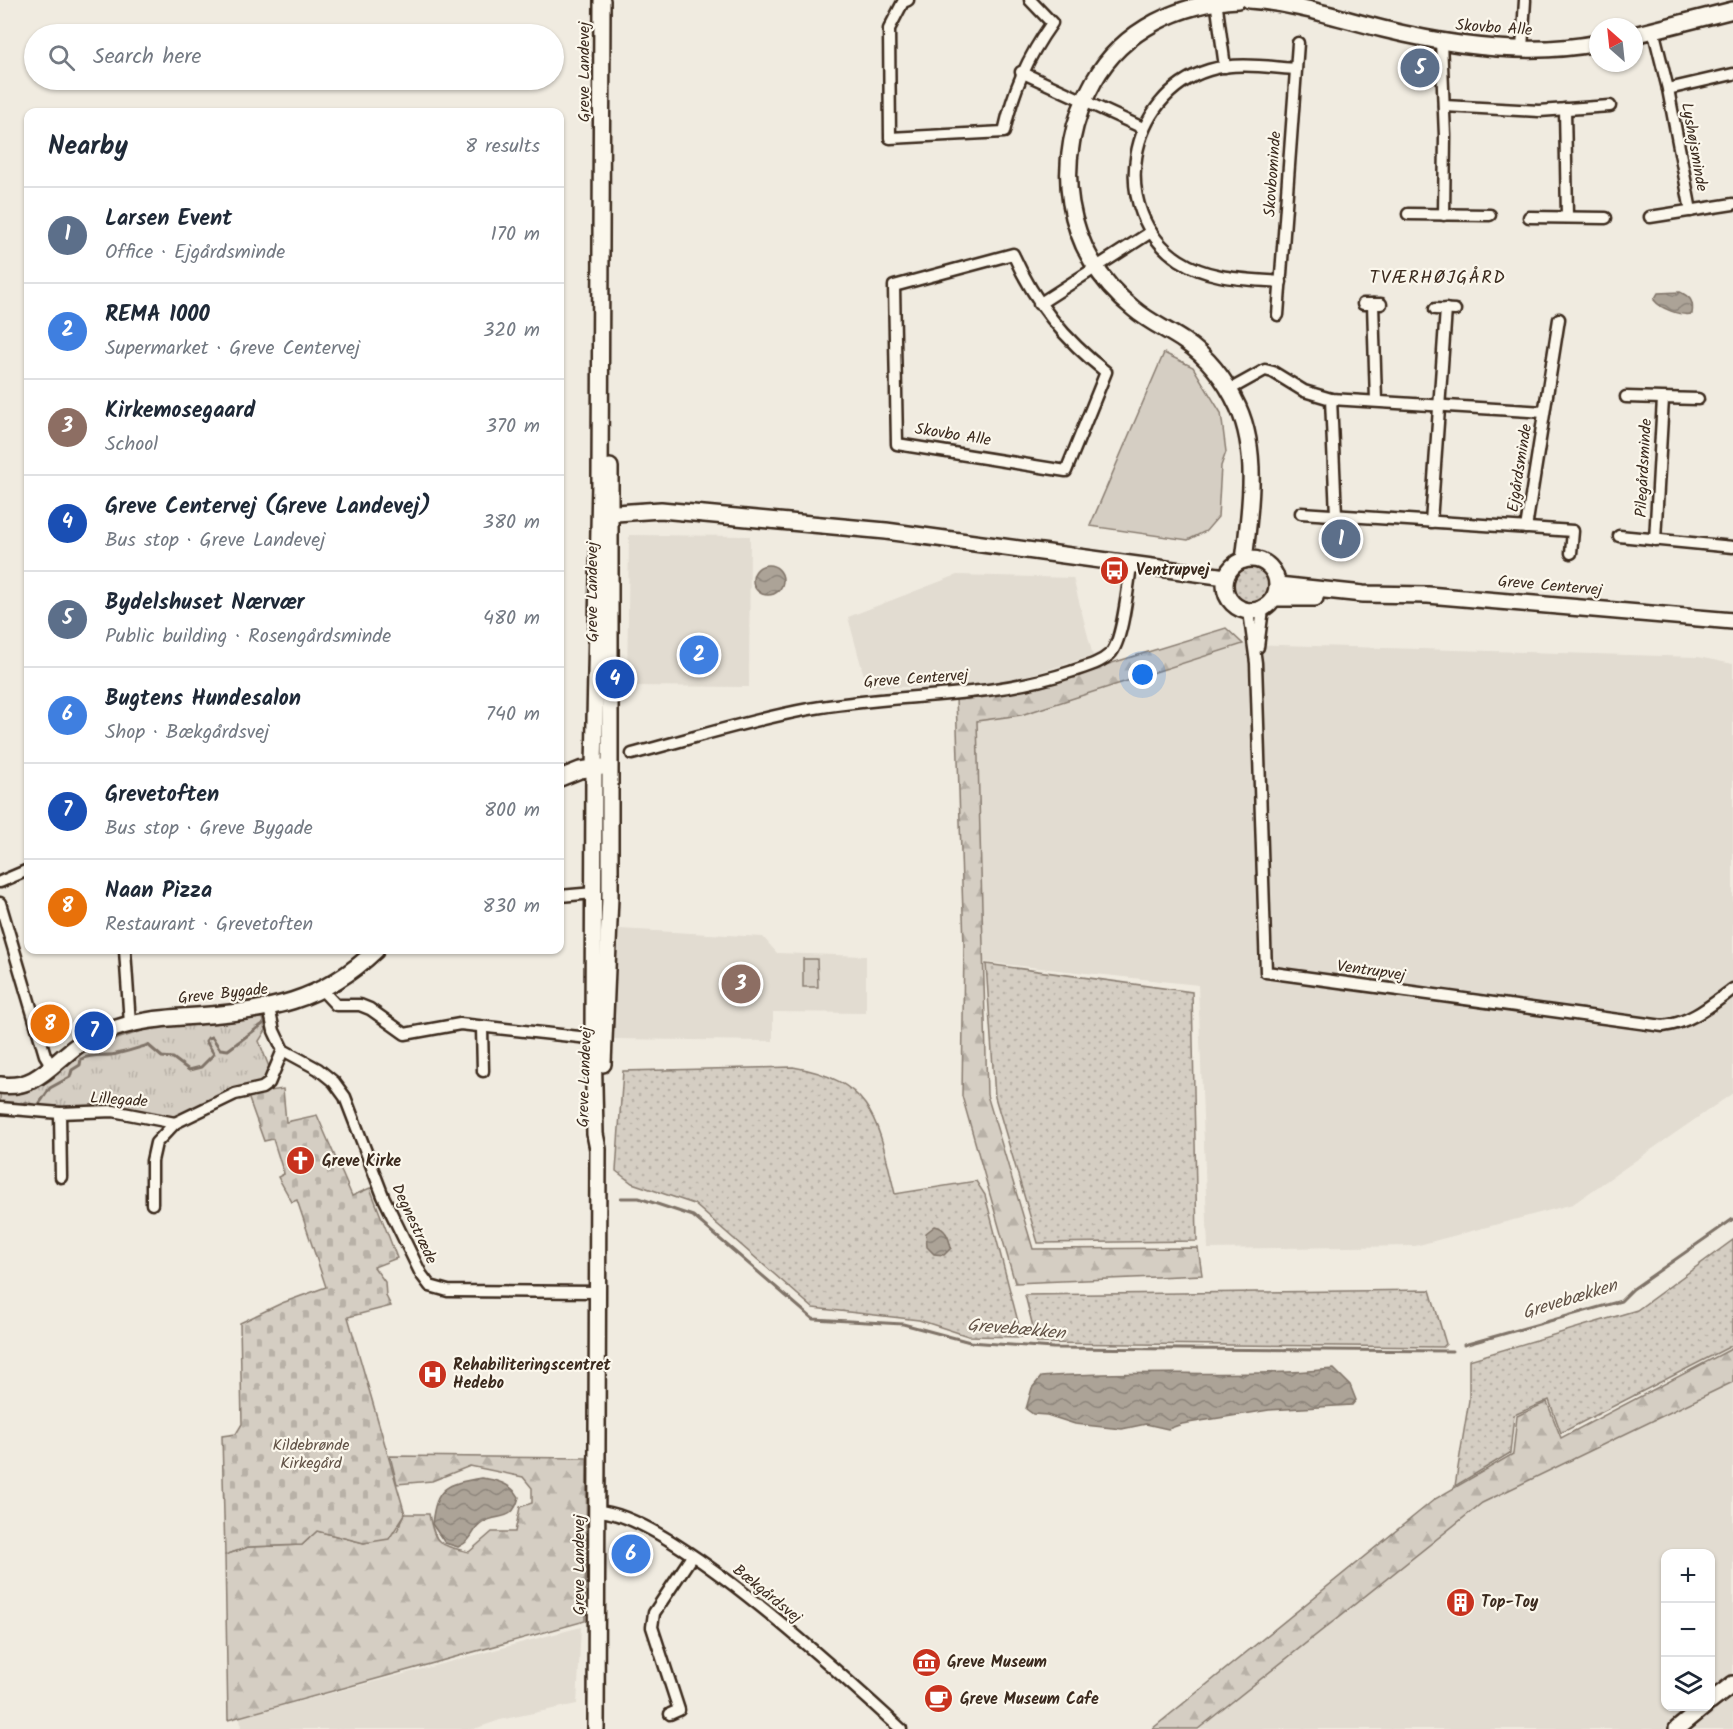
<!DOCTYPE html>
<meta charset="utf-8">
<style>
:root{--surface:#fff;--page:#f6f6f7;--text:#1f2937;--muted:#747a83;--line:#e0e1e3;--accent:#111827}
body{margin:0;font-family:Kalam,sans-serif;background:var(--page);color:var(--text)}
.controls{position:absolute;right:18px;bottom:18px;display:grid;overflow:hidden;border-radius:12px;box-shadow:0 2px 4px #0004}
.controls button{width:54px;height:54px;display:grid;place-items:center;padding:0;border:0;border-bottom:2px solid var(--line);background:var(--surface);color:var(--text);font:30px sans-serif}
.compass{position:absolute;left:1589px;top:18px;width:54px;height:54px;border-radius:50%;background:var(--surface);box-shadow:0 2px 4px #0004;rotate:333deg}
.you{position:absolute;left:1143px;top:675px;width:21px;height:21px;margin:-15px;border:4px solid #fff;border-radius:50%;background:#1a73e8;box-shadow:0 0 0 9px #1a73e833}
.badge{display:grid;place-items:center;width:39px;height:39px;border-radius:50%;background:var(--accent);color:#fff;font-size:20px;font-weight:700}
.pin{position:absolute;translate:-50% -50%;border:3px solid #fff;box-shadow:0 2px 6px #0006}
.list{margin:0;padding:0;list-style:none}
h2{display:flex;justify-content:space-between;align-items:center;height:78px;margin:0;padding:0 24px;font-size:26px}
h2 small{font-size:20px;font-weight:400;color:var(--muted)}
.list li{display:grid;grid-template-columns:39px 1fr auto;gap:18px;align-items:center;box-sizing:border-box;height:96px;padding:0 24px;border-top:2px solid var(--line)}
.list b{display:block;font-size:22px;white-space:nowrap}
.list p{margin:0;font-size:20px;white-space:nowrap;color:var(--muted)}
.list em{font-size:20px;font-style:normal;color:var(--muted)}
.icon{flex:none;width:33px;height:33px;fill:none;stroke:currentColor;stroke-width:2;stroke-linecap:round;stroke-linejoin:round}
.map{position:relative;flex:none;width:1733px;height:1729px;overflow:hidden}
.search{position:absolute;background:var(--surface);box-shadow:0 2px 4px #0004;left:24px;top:24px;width:540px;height:66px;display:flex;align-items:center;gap:15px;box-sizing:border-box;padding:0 21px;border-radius:33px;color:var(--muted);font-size:22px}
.panel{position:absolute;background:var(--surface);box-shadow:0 2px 4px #0004;left:24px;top:108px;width:540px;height:846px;border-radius:12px}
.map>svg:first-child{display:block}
.built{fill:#e2dcd1;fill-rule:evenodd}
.grass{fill:url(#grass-dots);stroke:#887c70;stroke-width:1.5}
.forest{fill:url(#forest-firs);stroke:#887c70;stroke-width:1.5}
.cemetery{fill:url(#cemetery-stones);stroke:#887c70;stroke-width:1.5}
.park{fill:url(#park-tufts);stroke:#887c70;stroke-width:1.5}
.pitch{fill:#d5cec3;stroke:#887c70;stroke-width:1.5}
.water{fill:url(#water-waves);stroke:#7f7367;stroke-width:1.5}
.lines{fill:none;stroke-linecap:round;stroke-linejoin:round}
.stream{stroke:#7f7367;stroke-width:3}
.street-casing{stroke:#3b2a1e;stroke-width:15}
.secondary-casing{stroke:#3b2a1e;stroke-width:20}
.street{stroke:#fbf7ec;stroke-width:10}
.secondary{stroke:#fbf7ec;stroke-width:15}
.labels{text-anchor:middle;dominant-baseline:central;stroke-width:4.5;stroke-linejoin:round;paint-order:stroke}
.street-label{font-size:16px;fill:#3b2a1e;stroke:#fbf7ec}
.poi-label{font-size:16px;font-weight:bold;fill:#3b2a1e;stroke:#fbf7ec;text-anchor:start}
.park-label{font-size:16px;fill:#625347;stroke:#fbf7ec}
.neighbourhood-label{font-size:18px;letter-spacing:1.5px;fill:#3b2a1e;stroke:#fbf7ec}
.water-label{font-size:18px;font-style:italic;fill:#635448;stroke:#fbf7ec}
</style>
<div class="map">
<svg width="1733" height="1729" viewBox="0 0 1733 1729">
<defs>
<pattern id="grass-dots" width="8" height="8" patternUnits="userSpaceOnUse" patternTransform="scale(1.5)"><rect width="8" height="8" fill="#d5cec3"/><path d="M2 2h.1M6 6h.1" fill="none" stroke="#b8b1a7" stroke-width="1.8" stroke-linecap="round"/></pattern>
<pattern id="forest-firs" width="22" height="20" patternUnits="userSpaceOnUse" patternTransform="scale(1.5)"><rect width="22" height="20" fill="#d5cec3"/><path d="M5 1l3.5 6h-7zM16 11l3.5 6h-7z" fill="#b8b1a7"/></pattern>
<pattern id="cemetery-stones" width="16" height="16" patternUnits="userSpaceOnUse" patternTransform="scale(1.5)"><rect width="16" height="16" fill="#d5cec3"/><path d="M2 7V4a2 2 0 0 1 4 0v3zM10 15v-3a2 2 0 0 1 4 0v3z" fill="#b8b1a7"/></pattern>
<pattern id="park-tufts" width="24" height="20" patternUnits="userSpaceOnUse" patternTransform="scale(1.5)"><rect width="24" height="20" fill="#d5cec3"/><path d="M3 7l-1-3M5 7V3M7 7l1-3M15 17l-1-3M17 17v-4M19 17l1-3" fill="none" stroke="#b8b1a7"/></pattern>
<pattern id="water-waves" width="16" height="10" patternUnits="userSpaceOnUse" patternTransform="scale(1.5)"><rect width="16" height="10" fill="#aca397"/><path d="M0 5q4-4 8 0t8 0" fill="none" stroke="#8d857b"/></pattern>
</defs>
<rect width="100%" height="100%" fill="#f0ebe0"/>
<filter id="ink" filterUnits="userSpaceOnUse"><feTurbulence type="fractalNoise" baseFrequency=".0167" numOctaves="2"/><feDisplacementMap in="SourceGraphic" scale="12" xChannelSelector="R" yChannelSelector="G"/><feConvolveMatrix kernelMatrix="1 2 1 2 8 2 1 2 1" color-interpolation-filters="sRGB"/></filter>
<g filter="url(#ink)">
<g class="built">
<path d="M629 535 750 536 749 687 627 686Z"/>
<path d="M957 575 1073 578 1093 656 1002 683 924 687H867L848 617Z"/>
<path d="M1245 644 1698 657 1733 664V1093L1573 1204 1415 1246 1208 1249 1198 985 983 962 977 721 1021 715Z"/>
<path d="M619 929 763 937 777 953 866 956V1013L773 1012V1041L613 1039Z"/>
<path d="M1733 1348V1729H1173L1478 1481ZM1666 1554H1710V1706H1666Z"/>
<path d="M581 1627 577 1704 500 1720 474 1729H241L240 1717Z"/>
</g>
<g class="grass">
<circle cx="1252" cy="585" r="23"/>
<path d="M986 964 1192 992 1197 1241 1038 1243 995 1097Z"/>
<path d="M793 1067C875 1081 878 1123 895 1194L976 1181 985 1195 1022 1337 968 1336 919 1320 813 1308 694 1204 632 1183 616 1171 623 1071Z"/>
<path d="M1733 1240V1345L1561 1433 1549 1400 1514 1415 1510 1453 1455 1486 1469 1400V1360L1637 1310Z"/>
<path d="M1430 1290 1446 1344 1443 1347 1037 1343 1025 1295Z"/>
</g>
<g class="forest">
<path d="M1226 628 1243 644 1021 715 977 721 987 1095 1033 1249 1198 1248 1202 1275 1015 1283 962 1096 964 945 956 697 1027 689Z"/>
<path d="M1733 1348V1382L1482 1503 1198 1729H1152L1435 1499 1513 1454 1517 1416 1547 1402 1561 1438Z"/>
<path d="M390 1456 587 1458 585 1621 228 1720 225 1555 248 1547 302 1545 317 1531 364 1543 397 1531 405 1514H429C435 1545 439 1545 469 1552L492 1532H515L520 1507 532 1503V1488L523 1477 470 1466 432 1481 397 1484Z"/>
</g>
<path class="cemetery" d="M283 1089 286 1122 317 1115 352 1196 370 1188 397 1258 374 1267 385 1282 386 1296 391 1306 348 1317 405 1514 389 1539 364 1543 317 1531 302 1545 248 1547 225 1555 222 1436 236 1434 242 1424 240 1323 282 1303 326 1287 297 1200 292 1202 278 1177 284 1174 273 1139 264 1141 249 1099 248 1094Z"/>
<path class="park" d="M263 1018 266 1030 259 1041 271 1072 267 1080 229 1091 175 1120 141 1110 29 1107 0 1104V1094L36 1089 51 1080 88 1048 155 1027Z"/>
<g class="pitch">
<path d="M1164 353 1193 367 1221 413 1226 452 1221 466 1218 517 1206 531 1188 540 1090 526Z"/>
<path d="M803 959H817L818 987H803Z"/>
</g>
<g class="water">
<path d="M1680 292C1691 297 1694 302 1692 314 1680 316 1661 309 1654 300L1658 293Z"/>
<circle cx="768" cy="580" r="15"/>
<path d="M935 1226C946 1228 949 1238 951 1248L944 1255 934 1254 927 1247 926 1233Z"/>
<path d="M1334 1369 1350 1385 1356 1400 1352 1405 1269 1410 1182 1424 1168 1429 1146 1424 1122 1429 1075 1424 1047 1415 1033 1414 1026 1409 1032 1388 1041 1377C1139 1369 1237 1378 1334 1369Z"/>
<path d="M481 1478C494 1479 512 1484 519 1497 512 1524 499 1512 482 1523 471 1530 475 1539 458 1547L445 1543 432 1524C436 1487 446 1484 481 1478Z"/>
</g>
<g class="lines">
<g class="stream">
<path d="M17 1106 26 1102 37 1107 50 1088 70 1077 72 1070 80 1065 81 1059C96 1052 106 1058 120 1053 129 1051 138 1048 148 1045L162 1057 173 1058 189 1070 201 1067 214 1054 206 1041 208 1038 212 1037 220 1049 228 1050 263 1024"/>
<path d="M621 1198H639L693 1216 813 1319 903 1324 970 1342 1053 1348 1452 1351"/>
<path d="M1464 1345 1621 1301 1633 1289 1733 1219"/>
</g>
<defs>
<g id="street">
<path d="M908 0 903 2 889 29 890 138 1004 132C1013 91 1027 58 1052 23L1030 0"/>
<path d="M1216 0 1225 67"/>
<path d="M1653 29 1668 89 1691 211"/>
<path d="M1441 41 1445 136 1444 215"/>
<path d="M1522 49 1525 0"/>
<path d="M1021 72 1143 128"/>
<path d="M1668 89 1733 74"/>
<path d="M1444 106 1539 111 1610 106"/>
<path d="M1565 109 1567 216"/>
<path d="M1408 214 1490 215"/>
<path d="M1529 217 1606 218"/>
<path d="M1650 217 1733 204"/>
<path d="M1013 254C1035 303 1064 339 1106 372L1066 471 897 444 894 286Z"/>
<path d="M1281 282C1245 279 1210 280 1179 260 1107 212 1127 95 1209 70 1237 62 1267 67 1296 69"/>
<path d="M1039 304 1151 232"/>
<path d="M1363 304H1381"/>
<path d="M1373 304 1376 400"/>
<path d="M1435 309 1455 310"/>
<path d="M1278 315 1298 43"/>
<path d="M1229 390 1265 370 1273 372 1304 391 1331 399 1544 412"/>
<path d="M1626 397 1698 399"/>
<path d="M1331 399 1336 515"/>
<path d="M1301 513 1573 531 1571 553"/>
<path d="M1431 522 1446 309"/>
<path d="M1526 528 1559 319"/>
<path d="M1619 536 1733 547"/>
<path d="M1655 540 1663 399"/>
<path d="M1249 611 1256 663 1266 972 1663 1026C1691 1023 1711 1005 1733 989"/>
<path d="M1258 647 1263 609"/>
<path d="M632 754C690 739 749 720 809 709 896 693 985 700 1070 672 1085 667 1099 664 1110 654 1123 642 1128 584 1131 566"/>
<path d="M0 882 28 870"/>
<path d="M560 896 594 893"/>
<path d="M0 903 45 1055 53 1068"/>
<path d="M125 950 130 1024"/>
<path d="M322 990 336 1005H360L370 1009 405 1034 460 1024 598 1039"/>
<path d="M269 1008 274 1031 283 1050 318 1069 334 1082 345 1097 383 1196 421 1274 430 1286 448 1291 598 1292"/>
<path d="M482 1028 483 1071"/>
<path d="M0 1108 60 1113 113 1111 175 1123"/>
<path d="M60 1113 61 1177"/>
<path d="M152 1204V1161L156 1143 175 1123 235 1094 262 1088 269 1083 283 1050"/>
<path d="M597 1511C668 1513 844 1677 901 1729"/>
<path d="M670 1714 679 1710 652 1627 654 1613 692 1556"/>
</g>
<g id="secondary">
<path d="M1238 0C1181 3 1123 29 1094 81 1050 158 1063 253 1134 309 1149 322 1168 330 1184 341 1208 357 1226 381 1238 407 1259 453 1250 511 1244 560"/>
<path d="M1249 0C1296 3 1338 18 1383 29 1452 46 1528 57 1598 43"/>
<path d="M1634 35 1733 10"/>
<path d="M601 514 661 510 886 531 1226 577"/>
<circle cx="1251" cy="585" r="26"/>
<path d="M1278 585 1363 594 1428 595 1733 621"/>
<path d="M1274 598H1315"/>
<path d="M560 778 580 770 602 767"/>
<path d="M603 1064 610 897V467"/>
<path d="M0 1085C36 1090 52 1063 78 1045 85 1040 94 1036 103 1033 133 1020 165 1018 197 1016 268 1011 322 1002 376 950"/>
<path d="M1710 1702 1733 1684"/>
<path d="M596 1729 598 1149 595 1134 593 1039 594 768 600 481 602 0"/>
<path d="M1677 1729 1705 1706"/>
</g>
</defs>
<use href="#street" class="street-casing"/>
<use href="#secondary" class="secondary-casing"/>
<use href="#street" class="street"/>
<use href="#secondary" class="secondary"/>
</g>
</g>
<defs>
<symbol id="bus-disc" viewBox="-11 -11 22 22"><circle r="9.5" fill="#c8321e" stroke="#fbf7ec"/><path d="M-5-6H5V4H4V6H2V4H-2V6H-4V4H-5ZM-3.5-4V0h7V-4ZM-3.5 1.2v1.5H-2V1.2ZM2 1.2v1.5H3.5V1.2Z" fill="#fff"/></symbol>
<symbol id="church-disc" viewBox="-11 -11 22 22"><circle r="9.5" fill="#c8321e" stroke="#fbf7ec"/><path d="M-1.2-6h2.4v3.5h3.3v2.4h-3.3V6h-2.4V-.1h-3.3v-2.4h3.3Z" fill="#fff"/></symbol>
<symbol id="hospital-disc" viewBox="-11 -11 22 22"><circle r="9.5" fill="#c8321e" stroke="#fbf7ec"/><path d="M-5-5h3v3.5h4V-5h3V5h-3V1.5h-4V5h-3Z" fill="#fff"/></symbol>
<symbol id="building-disc" viewBox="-11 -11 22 22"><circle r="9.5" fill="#c8321e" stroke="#fbf7ec"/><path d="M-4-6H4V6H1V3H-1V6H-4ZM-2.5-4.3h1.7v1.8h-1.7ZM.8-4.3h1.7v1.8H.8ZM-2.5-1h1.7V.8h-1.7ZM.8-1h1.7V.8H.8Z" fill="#fff"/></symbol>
<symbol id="museum-disc" viewBox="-11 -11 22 22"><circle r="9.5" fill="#c8321e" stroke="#fbf7ec"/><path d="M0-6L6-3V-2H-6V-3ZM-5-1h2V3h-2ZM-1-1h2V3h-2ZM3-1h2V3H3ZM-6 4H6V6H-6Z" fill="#fff"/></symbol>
<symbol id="cafe-disc" viewBox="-11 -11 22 22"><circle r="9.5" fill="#c8321e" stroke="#fbf7ec"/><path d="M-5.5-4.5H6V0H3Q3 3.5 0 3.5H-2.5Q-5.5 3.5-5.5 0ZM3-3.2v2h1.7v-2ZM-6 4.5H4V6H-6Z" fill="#fff"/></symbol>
</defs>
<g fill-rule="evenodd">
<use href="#bus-disc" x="1098" y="554" width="33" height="33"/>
<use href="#church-disc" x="284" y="1144" width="33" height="33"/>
<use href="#hospital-disc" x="416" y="1358" width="33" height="33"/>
<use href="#building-disc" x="1444" y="1586" width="33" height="33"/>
<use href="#museum-disc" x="910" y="1646" width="33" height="33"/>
<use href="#cafe-disc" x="922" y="1682" width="33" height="33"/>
</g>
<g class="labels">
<g class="street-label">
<text transform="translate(1494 28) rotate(4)">Skovbo Alle</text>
<text transform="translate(584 72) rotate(-90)">Greve Landevej</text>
<text transform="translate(1694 147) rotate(80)">Lyshøjsminde</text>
<text transform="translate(1273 174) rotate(-86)">Skovbominde</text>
<text transform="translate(953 435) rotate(9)">Skovbo Alle</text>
<text transform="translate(1520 468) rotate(-81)">Ejgårdsminde</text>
<text transform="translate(1644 468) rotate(-87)">Pilegårdsminde</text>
<text transform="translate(1550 586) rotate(5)">Greve Centervej</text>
<text transform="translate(592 592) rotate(-90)">Greve Landevej</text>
<text transform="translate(916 679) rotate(-4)">Greve Centervej</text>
<text transform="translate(1371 971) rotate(8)">Ventrupvej</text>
<text transform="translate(223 994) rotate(-6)">Greve Bygade</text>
<text transform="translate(585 1077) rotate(-88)">Greve Landevej</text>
<text transform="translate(119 1100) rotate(4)">Lillegade</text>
<text transform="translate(414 1224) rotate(65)">Degnestræde</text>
<text transform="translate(579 1565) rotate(-90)">Greve Landevej</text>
<text transform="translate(767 1594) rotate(39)">Bækgårdsvej</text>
</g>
<g class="poi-label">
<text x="1136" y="570">Ventrupvej</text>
<text x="322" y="1161">Greve Kirke</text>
<text x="453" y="1365">Rehabiliteringscentret<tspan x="453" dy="18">Hedebo</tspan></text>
<text x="1481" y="1602">Top-Toy</text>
<text x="947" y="1662">Greve Museum</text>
<text x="960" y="1699">Greve Museum Cafe</text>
</g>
<g class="park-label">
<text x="311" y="1445">Kildebrønde<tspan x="311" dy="18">Kirkegård</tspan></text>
</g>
<g class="neighbourhood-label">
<text x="1438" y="278">TVÆRHØJGÅRD</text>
</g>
<g class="water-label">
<text transform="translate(1570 1300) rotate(-17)">Grevebækken</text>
<text transform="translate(1016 1330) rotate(5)">Grevebækken</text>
</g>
</g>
</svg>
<div class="controls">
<button>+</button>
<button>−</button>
<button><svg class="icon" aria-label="layers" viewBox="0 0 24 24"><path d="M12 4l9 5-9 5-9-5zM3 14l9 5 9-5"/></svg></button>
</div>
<svg class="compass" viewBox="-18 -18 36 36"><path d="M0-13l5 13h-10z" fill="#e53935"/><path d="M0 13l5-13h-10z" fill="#747a83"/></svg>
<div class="you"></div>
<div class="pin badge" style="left:1341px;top:539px;background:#5c6f8a">1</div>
<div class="pin badge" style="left:699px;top:655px;background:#3f7fe0">2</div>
<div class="pin badge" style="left:741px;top:984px;background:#8d6e63">3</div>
<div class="pin badge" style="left:615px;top:679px;background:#1a4fb4">4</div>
<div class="pin badge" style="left:1420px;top:68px;background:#5c6f8a">5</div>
<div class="pin badge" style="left:631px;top:1554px;background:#3f7fe0">6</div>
<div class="pin badge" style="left:94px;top:1031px;background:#1a4fb4">7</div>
<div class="pin badge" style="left:50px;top:1024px;background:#e8710a">8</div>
<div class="search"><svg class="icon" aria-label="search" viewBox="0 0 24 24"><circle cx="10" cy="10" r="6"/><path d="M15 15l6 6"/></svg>Search here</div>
<section class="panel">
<h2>Nearby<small>8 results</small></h2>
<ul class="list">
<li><span class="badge" style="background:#5c6f8a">1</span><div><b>Larsen Event</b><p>Office · Ejgårdsminde</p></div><em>170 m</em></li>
<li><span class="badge" style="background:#3f7fe0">2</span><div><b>REMA 1000</b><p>Supermarket · Greve Centervej</p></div><em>320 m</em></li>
<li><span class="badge" style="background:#8d6e63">3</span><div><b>Kirkemosegaard</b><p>School</p></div><em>370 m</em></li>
<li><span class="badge" style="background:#1a4fb4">4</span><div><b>Greve Centervej (Greve Landevej)</b><p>Bus stop · Greve Landevej</p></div><em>380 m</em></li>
<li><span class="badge" style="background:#5c6f8a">5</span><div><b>Bydelshuset Nærvær</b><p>Public building · Rosengårdsminde</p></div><em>480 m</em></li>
<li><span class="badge" style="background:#3f7fe0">6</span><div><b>Bugtens Hundesalon</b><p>Shop · Bækgårdsvej</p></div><em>740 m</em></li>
<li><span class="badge" style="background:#1a4fb4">7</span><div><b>Grevetoften</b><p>Bus stop · Greve Bygade</p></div><em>800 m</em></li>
<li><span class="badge" style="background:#e8710a">8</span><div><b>Naan Pizza</b><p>Restaurant · Grevetoften</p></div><em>830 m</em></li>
</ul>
</section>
</div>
